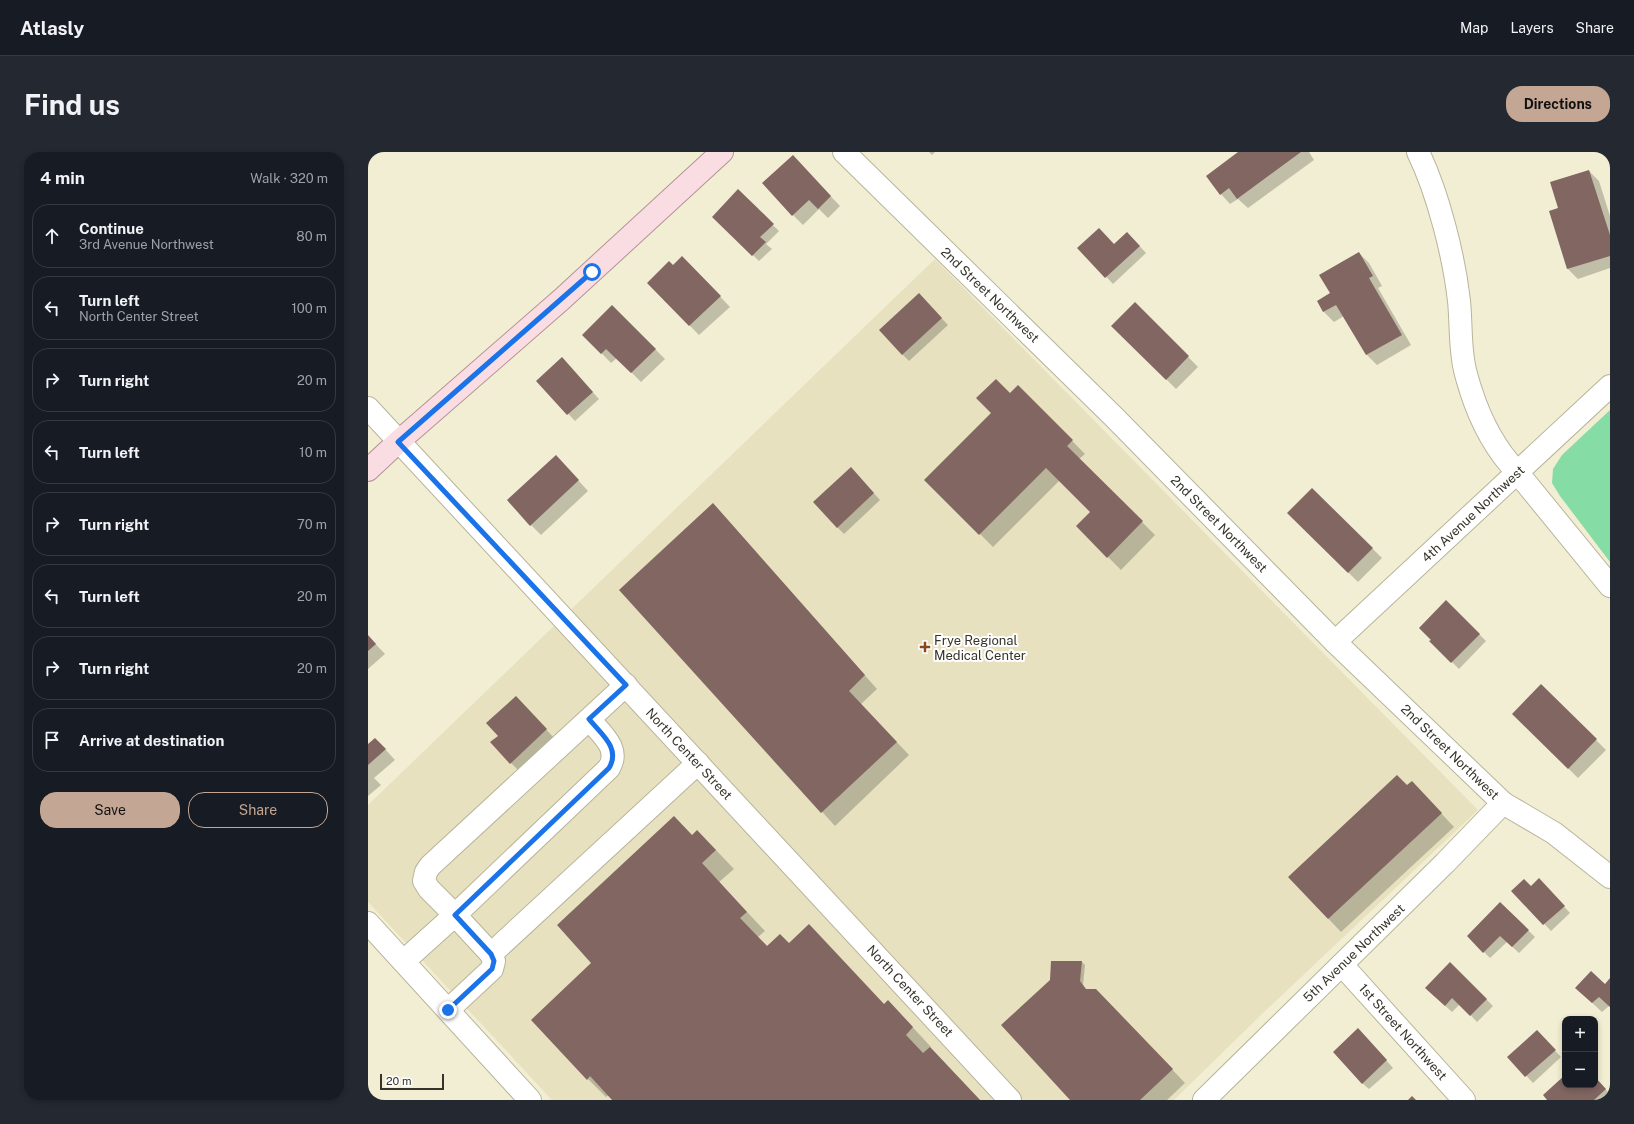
<!DOCTYPE html>
<meta charset="utf-8">
<style>
:root{--surface:#171b24;--page:#242831;--text:#f1f3f6;--muted:#9ea1a6;--line:#363941;--accent:#c3a693}
body{margin:0;font-family:"Public Sans",sans-serif;background:var(--page);color:var(--text)}
.controls{position:absolute;right:12px;bottom:12px;display:grid;overflow:hidden;border-radius:8px;box-shadow:0 2px 6px #0003}
.controls button{width:36px;height:36px;display:grid;place-items:center;padding:0;border:0;border-bottom:1px solid var(--line);background:var(--surface);color:var(--text);font:20px sans-serif}
.scale{position:absolute;left:12px;bottom:10px;width:64px;box-sizing:border-box;padding-left:4px;border:2px solid #36342a;border-top:0;font-size:11px;line-height:14px;white-space:nowrap;color:#36342a;-webkit-text-stroke:3px #fff;paint-order:stroke}
.stop{position:absolute;width:12px;height:12px;margin:-9px;border:3px solid #1a73e8;border-radius:50%;background:#fff}
.stop.end{background:#1a73e8;border-color:#fff;box-shadow:0 1px 4px #0008}
.list{margin:0;padding:0;list-style:none}
h2{display:flex;justify-content:space-between;align-items:center;height:52px;margin:0;padding:0 16px;font-size:17px}
h2 small{font-size:13px;font-weight:400;color:var(--muted)}
.list li{display:grid;grid-template-columns:26px 1fr auto;gap:12px;align-items:center;box-sizing:border-box;height:64px;margin:0 8px 8px;padding:0 8px;border:1px solid var(--line);border-radius:16px}
.list b{display:block;font-size:15px;white-space:nowrap}
.list p{margin:0;font-size:13px;white-space:nowrap;color:var(--muted)}
.list em{font-size:13px;font-style:normal;color:var(--muted)}
.actions{display:flex;gap:8px;padding:12px 16px}
.actions a{flex:1;padding:9px 0;border:1px solid var(--accent);border-radius:16px;text-align:center;font-size:14px;color:var(--accent)}
.actions .main{background:var(--accent);color:#111}
.icon{flex:none;width:22px;height:22px;fill:none;stroke:currentColor;stroke-width:2;stroke-linecap:round;stroke-linejoin:round}
.map{position:relative;flex:none;width:1242px;height:948px;overflow:hidden;border-radius:16px}
header{display:flex;align-items:center;gap:24px;box-sizing:border-box;height:56px;padding:0 20px;background:var(--surface);border-bottom:1px solid var(--line)}
header strong{font-size:19px}
nav{display:flex;gap:22px;margin-inline-start:auto;font-size:14px}
.intro{display:flex;align-items:center;justify-content:space-between;box-sizing:border-box;height:96px;padding:0 24px}
h1{margin:0;font-size:28px}
.button{padding:10px 18px;border-radius:16px;background:var(--accent);color:#111;font-size:14px;font-weight:700}
main{display:flex;gap:24px;padding:0 24px}
aside{flex:1;background:var(--surface);border-radius:16px;box-shadow:0 2px 6px #0003}
.map>svg:first-child{display:block}
.built{fill:#e7e1c0}
.green{fill:#85dca4}
.shadow{fill:#0003}
.building{fill:#816662}
.lines{fill:none;stroke-linecap:round;stroke-linejoin:round}
.minor-casing{stroke:#b8b49a;stroke-width:24}
.major-casing{stroke:#b39396;stroke-width:24}
.minor{stroke:#fff;stroke-width:22}
.major{stroke:#fadde3;stroke-width:22}
.route{stroke:#1a73e8;stroke-width:5}
.poi-dot{fill:#8b481a;stroke:#fff;stroke-width:1.5}
.labels{text-anchor:middle;dominant-baseline:central;stroke-width:4;stroke-linejoin:round;paint-order:stroke}
.street-label{font-size:13px;fill:#36342a;stroke:#fff}
.poi-label{font-size:13px;fill:#36342a;stroke:#fff;text-anchor:start}
</style>
<header>
<strong>Atlasly</strong>
<nav><a>Map</a><a>Layers</a><a>Share</a></nav>
</header>
<div class="intro"><h1>Find us</h1><a class="button">Directions</a></div>
<main>
<aside>
<h2>4 min<small>Walk · 320 m</small></h2>
<ul class="list">
<li><svg class="icon" aria-label="ahead" viewBox="0 0 24 24"><path d="M12 20V5M6 11l6-6 6 6"/></svg><div><b>Continue</b><p>3rd Avenue Northwest</p></div><em>80 m</em></li>
<li><svg class="icon" aria-label="left" viewBox="0 0 24 24"><path d="M17 20v-9H6M10 6l-5 5 5 5"/></svg><div><b>Turn left</b><p>North Center Street</p></div><em>100 m</em></li>
<li><svg class="icon" aria-label="right" viewBox="0 0 24 24"><path d="M7 20v-9h11M14 6l5 5-5 5"/></svg><div><b>Turn right</b></div><em>20 m</em></li>
<li><svg class="icon" aria-label="left" viewBox="0 0 24 24"><path d="M17 20v-9H6M10 6l-5 5 5 5"/></svg><div><b>Turn left</b></div><em>10 m</em></li>
<li><svg class="icon" aria-label="right" viewBox="0 0 24 24"><path d="M7 20v-9h11M14 6l5 5-5 5"/></svg><div><b>Turn right</b></div><em>70 m</em></li>
<li><svg class="icon" aria-label="left" viewBox="0 0 24 24"><path d="M17 20v-9H6M10 6l-5 5 5 5"/></svg><div><b>Turn left</b></div><em>20 m</em></li>
<li><svg class="icon" aria-label="right" viewBox="0 0 24 24"><path d="M7 20v-9h11M14 6l5 5-5 5"/></svg><div><b>Turn right</b></div><em>20 m</em></li>
<li><svg class="icon" aria-label="arrive" viewBox="0 0 24 24"><path d="M6 21V4h12l-3 4 3 4H6"/></svg><div><b>Arrive at destination</b></div></li>
</ul>
<div class="actions"><a class="main">Save</a><a>Share</a></div>
</aside>
<div class="map">
<svg width="1242" height="948" viewBox="0 0 1242 948">
<rect width="100%" height="100%" fill="#f2eed3"/>
<path class="built" d="M567 107 1110 658 894 862 806 948H184L0 750V653Z"/>
<path class="green" d="M1242 258V410L1192 344 1184 331 1185 317 1194 303Z"/>
<g class="shadow">
<path d="M561 0H567L564 3Z"/>
<path d="M872 0H941L946 8 880 56 870 47 862 52 853 42Z"/>
<path d="M434 14 472 54 460 66 451 57 435 73 425 63Z"/>
<path d="M1221 19 1231 29 1242 64V116L1210 127 1200 117 1182 60 1191 57Z"/>
<path d="M370 39 411 79 398 92 404 97 391 109 345 65Z"/>
<path d="M765 87 778 101 745 132 711 96 746 93Z"/>
<path d="M991 101 1001 111 1014 134 1010 136 1043 193 1009 213 999 203 976 164 966 170 956 160 950 149 963 141Z"/>
<path d="M305 114 324 115 362 155 331 183 280 131Z"/>
<path d="M557 149 580 173 541 209 534 202Z"/>
<path d="M767 151 830 215 808 237 745 174Z"/>
<path d="M244 154 297 207 273 230 249 206 243 211 216 183Z"/>
<path d="M200 213 231 247 207 269 169 229Z"/>
<path d="M650 234 717 302 711 307 787 383 753 418 709 374 723 360 692 328 625 395 558 328Z"/>
<path d="M197 314 220 339 173 383 163 373Z"/>
<path d="M489 323 512 348 476 382 469 375Z"/>
<path d="M944 337 1014 406 990 430 920 361Z"/>
<path d="M345 352 509 537 493 552 541 603 467 674 253 438Z"/>
<path d="M1078 449 1118 489 1091 517 1063 489Z"/>
<path d="M0 484 17 502 0 517Z"/>
<path d="M1173 533 1238 598 1210 626 1145 562Z"/>
<path d="M157 555 188 588 153 621 143 611 131 584Z"/>
<path d="M0 594 17 597 27 608 6 626 13 633 0 644Z"/>
<path d="M1039 634 1056 643 1086 675 973 780 921 725Z"/>
<path d="M324 683 347 697 366 717 351 730 397 779 390 785 400 795 421 793 517 853 538 868 563 895H562L612 948H246L241 943 238 945 220 927 225 811Z"/>
<path d="M1177 734 1202 761 1183 779 1145 739Z"/>
<path d="M1132 751 1167 785 1151 801 1139 790 1122 806 1100 784Z"/>
<path d="M714 810 717 813 715 833 718 838 741 851 817 931 799 948H704L634 873Z"/>
<path d="M1082 811 1125 854 1109 870 1092 852 1084 860 1058 836Z"/>
<path d="M1242 827V855L1241 854 1234 860 1219 846 1237 833Z"/>
<path d="M997 884 1025 916 1001 937 994 931Z"/>
<path d="M1175 886 1193 905 1165 931 1141 905Z"/>
<path d="M1197 924V933H1227V926L1242 942V946L1240 948H1180Z"/>
</g>
<g class="building">
<path d="M870 0H933L869 47 861 36 852 43 838 24Z"/>
<path d="M425 3 463 44 450 57 441 48 424 64 394 31Z"/>
<path d="M1221 18 1242 83V104L1199 117 1181 59 1190 56 1182 30Z"/>
<path d="M370 37 406 72 392 85 398 90 384 104 344 65Z"/>
<path d="M731 76 746 92 759 80 772 94 737 126 709 96Z"/>
<path d="M991 100 1005 124 1001 126 1034 183 998 203 968 153 955 160 949 149 962 141 951 123Z"/>
<path d="M314 104 353 144 321 174 279 131 301 109 305 113Z"/>
<path d="M551 141 574 166 534 203 511 178Z"/>
<path d="M767 150 821 204 798 228 743 174Z"/>
<path d="M244 153 288 197 263 221 238 197 233 202 214 183Z"/>
<path d="M194 205 225 240 199 263 168 229Z"/>
<path d="M628 227 642 241 650 233 705 288 699 294 775 369 739 406 708 374 722 360 678 316 611 383 556 328 623 261 608 246Z"/>
<path d="M188 303 211 328 162 374 139 348Z"/>
<path d="M483 315 506 341 469 376 445 350Z"/>
<path d="M944 336 1005 396 980 421 919 361Z"/>
<path d="M345 351 497 523 481 539 529 590 453 661 251 438Z"/>
<path d="M1078 448 1112 482 1083 511 1061 489 1063 488 1051 476Z"/>
<path d="M0 483 8 492 0 499Z"/>
<path d="M1173 532 1229 587 1200 617 1144 562Z"/>
<path d="M148 544 179 577 142 612 122 590 130 584 118 571Z"/>
<path d="M7 586 18 597 0 613V592Z"/>
<path d="M1029 623 1039 633 1044 629 1074 661 960 767 920 725Z"/>
<path d="M306 664 324 683 329 678 348 698 334 711 379 760 372 766 399 794 412 782 421 791 441 772 516 852 520 848 545 875 538 883 555 901 562 895 612 948H244L222 924 219 928 163 868 223 811 189 773Z"/>
<path d="M1171 726 1197 754 1175 773 1143 739 1156 727 1163 734Z"/>
<path d="M1132 750 1161 778 1144 795 1132 784 1115 801 1099 784Z"/>
<path d="M683 809H714L712 829 718 837H728L805 917 772 948H702L633 873 682 828Z"/>
<path d="M1082 810 1119 847 1102 864 1084 846 1077 854 1057 836Z"/>
<path d="M1223 819 1237 832 1242 826V855L1231 845 1224 851 1207 836Z"/>
<path d="M990 876 1019 908 994 932 965 900Z"/>
<path d="M1169 878 1188 898 1157 925 1139 905Z"/>
<path d="M1197 923V933H1227V925L1238 937 1226 948H1179L1175 943Z"/>
<path d="M1044 944 1048 948H1040Z"/>
</g>
<g class="lines">
<defs>
<g id="minor">
<path d="M476 0 746 265 967 490 1135 651 1186 681 1242 725"/>
<path d="M1050 0C1070 41 1086 104 1091 149 1093 168 1092 188 1095 207 1096 218 1100 229 1103 239 1113 270 1127 297 1149 320L1242 434"/>
<path d="M0 256 642 948"/>
<path d="M967 490 1242 234"/>
<path d="M221 567C233 582 253 596 241 616L87 763 61 737 56 729 58 720 62 714 258 533"/>
<path d="M0 771 162 948"/>
<path d="M36 809 87 763 123 802"/>
<path d="M974 813 1096 948"/>
<path d="M80 858 124 817 126 809 123 802 330 611"/>
<path d="M836 948 1077 711 1135 651"/>
</g>
<path id="major" d="M0 318 30 290 194 147 354 0"/>
</defs>
<use href="#minor" class="minor-casing"/>
<use href="#major" class="major-casing"/>
<use href="#minor" class="minor"/>
<use href="#major" class="major"/>
</g>
<g class="lines">
<path class="route" d="M80 858 124 817 126 809 123 802 87 763 241 616C253 596 233 582 221 567L258 533 30 290 224 120"/>
</g>
<path class="poi-dot" d="M555 489h4v4h4v4h-4v4h-4v-4h-4v-4h4z"/>
<g class="labels">
<g class="street-label">
<text transform="translate(622 143) rotate(44)">2nd Street Northwest</text>
<text transform="translate(1105 362) rotate(-43)">4th Avenue Northwest</text>
<text transform="translate(851 372) rotate(45)">2nd Street Northwest</text>
<text transform="translate(1082 600) rotate(44)">2nd Street Northwest</text>
<text transform="translate(321 602) rotate(47)">North Center Street</text>
<text transform="translate(986 801) rotate(-44)">5th Avenue Northwest</text>
<text transform="translate(542 839) rotate(47)">North Center Street</text>
<text transform="translate(1035 880) rotate(48)">1st Street Northwest</text>
</g>
<g class="poi-label">
<text x="566" y="488">Frye Regional<tspan x="566" dy="15">Medical Center</tspan></text>
</g>
</g>
</svg>
<div class="controls">
<button>+</button>
<button>−</button>
</div>
<div class="scale">20 m</div>
<div class="stop" style="left:224px;top:120px"></div>
<div class="stop end" style="left:80px;top:858px"></div>
</div>
</main>
